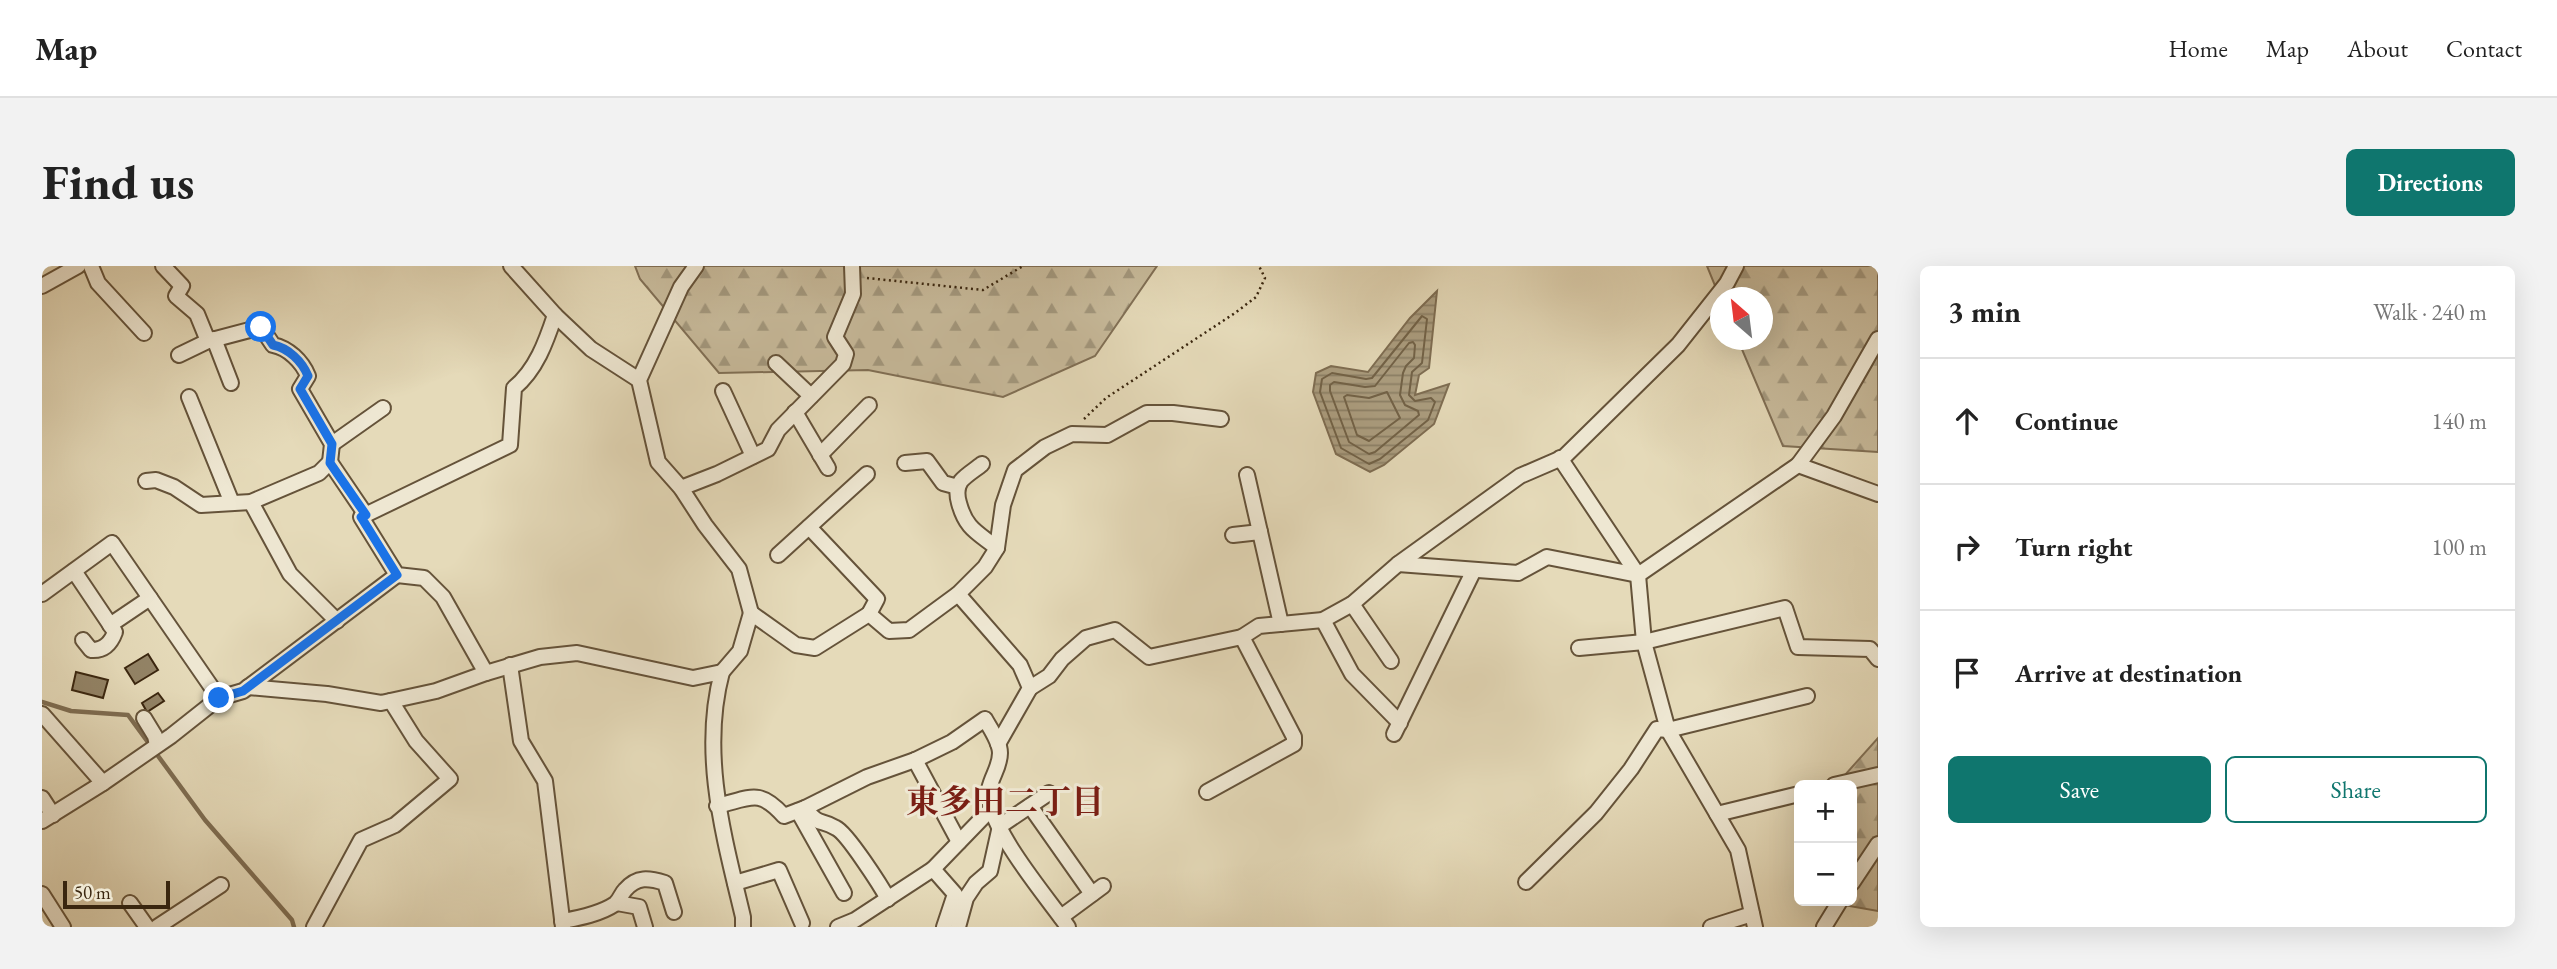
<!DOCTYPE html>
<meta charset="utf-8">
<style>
:root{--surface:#fff;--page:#f2f2f2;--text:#222;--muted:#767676;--line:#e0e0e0;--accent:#0f766e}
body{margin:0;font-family:"EB Garamond","Noto Serif JP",serif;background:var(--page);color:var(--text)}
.controls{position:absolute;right:21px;bottom:21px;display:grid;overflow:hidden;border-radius:10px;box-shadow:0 7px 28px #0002}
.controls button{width:63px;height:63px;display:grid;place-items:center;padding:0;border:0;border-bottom:2px solid var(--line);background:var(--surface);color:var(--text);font:35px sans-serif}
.compass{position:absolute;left:1668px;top:21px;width:63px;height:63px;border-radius:50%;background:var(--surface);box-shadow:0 7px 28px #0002;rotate:332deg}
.scale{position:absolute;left:21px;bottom:18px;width:107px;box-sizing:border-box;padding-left:7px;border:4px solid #3a260f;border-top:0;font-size:19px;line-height:24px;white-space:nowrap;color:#3a260f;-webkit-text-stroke:5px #eee7d2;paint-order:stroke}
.stop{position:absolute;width:21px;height:21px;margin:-16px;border:5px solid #1a73e8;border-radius:50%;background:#fff}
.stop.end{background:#1a73e8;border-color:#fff;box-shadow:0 2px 7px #0008}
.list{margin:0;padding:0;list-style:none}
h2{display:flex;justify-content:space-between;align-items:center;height:91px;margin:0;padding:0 28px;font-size:30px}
h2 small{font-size:23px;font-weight:400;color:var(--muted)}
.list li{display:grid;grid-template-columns:46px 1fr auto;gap:21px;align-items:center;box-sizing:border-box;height:126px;padding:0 28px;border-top:2px solid var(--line)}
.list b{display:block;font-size:26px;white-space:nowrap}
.list em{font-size:23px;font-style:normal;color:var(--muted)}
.actions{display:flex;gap:14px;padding:21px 28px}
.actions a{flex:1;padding:16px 0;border:2px solid var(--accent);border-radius:10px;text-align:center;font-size:24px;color:var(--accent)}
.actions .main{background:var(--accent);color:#fff}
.icon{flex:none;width:38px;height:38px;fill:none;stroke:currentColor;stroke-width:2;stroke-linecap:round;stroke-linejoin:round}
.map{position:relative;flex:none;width:1836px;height:661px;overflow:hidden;border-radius:10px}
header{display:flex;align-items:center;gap:42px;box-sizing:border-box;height:98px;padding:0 35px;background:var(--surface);border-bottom:2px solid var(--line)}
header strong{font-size:33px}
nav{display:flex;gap:38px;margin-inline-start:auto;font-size:24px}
.intro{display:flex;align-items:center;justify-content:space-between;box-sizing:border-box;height:168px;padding:0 42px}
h1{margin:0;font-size:49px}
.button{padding:18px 32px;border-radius:10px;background:var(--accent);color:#fff;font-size:24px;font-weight:700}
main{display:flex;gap:42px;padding:0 42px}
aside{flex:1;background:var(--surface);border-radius:10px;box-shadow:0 7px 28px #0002}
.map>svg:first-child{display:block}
.forest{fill:url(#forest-firs);stroke:#817056;stroke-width:2}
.water{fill:url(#water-rules);stroke:#7e6d52;stroke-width:2}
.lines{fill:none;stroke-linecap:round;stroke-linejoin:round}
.shore{stroke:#726247;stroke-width:2}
.stream{stroke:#7e6d52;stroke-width:4.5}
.building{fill:#938467;stroke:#3a260f;stroke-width:2}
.street-casing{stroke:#65533a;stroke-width:18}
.path{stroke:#3a260f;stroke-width:2.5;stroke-dasharray:2 3.5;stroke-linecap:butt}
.street{stroke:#eee7d2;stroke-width:14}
.route{stroke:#1a73e8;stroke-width:9}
.labels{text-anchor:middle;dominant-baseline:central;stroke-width:6;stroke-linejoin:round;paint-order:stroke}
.neighbourhood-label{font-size:33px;font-weight:bold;fill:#7a1f14;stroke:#eee7d2}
</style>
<header>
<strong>Map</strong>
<nav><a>Home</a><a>Map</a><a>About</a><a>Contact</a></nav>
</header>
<div class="intro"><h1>Find us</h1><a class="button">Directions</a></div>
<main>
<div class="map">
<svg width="1836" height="661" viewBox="0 0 1836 661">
<defs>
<pattern id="forest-firs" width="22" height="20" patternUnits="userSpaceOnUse" patternTransform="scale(1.75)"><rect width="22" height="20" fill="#c8bb9c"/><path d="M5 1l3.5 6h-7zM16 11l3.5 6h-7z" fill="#a3987e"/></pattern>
<pattern id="water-rules" width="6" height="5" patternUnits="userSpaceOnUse" patternTransform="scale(1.75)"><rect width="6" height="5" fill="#ab9d7f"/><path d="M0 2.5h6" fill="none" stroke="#8c8066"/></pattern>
</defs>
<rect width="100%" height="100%" fill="#e5dab9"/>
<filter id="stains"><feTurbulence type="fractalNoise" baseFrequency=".00286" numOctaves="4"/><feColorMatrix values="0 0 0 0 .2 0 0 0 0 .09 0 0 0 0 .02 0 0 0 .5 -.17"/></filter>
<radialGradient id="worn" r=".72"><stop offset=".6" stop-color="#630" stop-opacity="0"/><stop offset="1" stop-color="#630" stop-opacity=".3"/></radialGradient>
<g class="forest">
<path d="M593 0H1115L1053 90 961 131 826 104 677 107 598 13Z"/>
<path d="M1665 0H1836V186L1741 180 1696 74H1720V32H1678Z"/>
<path d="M1836 472V645L1779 635H1810V519H1794Z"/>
</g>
<path class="water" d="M1395 25 1387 102 1377 109 1373 129 1407 118 1392 158 1342 199 1328 206 1294 188 1271 126 1274 107 1289 100 1326 106 1368 52Z"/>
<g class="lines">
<g class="shore">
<path d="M1380 50 1385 53 1380 97 1370 106 1367 129 1373 135 1389 132 1393 136 1386 154 1338 193 1327 198 1299 182 1278 126 1280 113 1290 107 1324 113 1330 112Z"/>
<path d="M1371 76 1373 79 1372 92 1364 100 1361 107 1358 129 1363 139 1376 145 1377 149 1333 186 1327 188 1307 176 1288 125V119L1292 116 1323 121 1333 120 1367 77Z"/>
<path d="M1345 126 1358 152 1327 175 1315 169 1302 131 1305 129 1327 132Z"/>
</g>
<path class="stream" d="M0 436 29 445 86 449 163 554 250 654 252 661"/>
</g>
<g class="building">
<path d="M106 388 116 404 93 418 83 402Z"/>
<path d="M34 406 66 414 61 432 30 424Z"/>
<path d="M116 427 122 435 105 446 100 437Z"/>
</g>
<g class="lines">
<defs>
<g id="street">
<path d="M49 0 56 17 102 67"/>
<path d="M121 0 140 20 134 30 155 48 166 75"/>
<path d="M654 0 639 21 597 114 616 196 639 222 663 259 697 303 709 347"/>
<path d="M0 20 36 0"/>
<path d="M513 49 549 83 597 114"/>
<path d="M172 73 189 117"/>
<path d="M137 89 166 75 219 61 231 79C246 82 260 95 266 110L258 123 290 178 288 196"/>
<path d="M734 97 769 130"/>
<path d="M681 125 711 190"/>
<path d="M147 131 190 237"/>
<path d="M753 146 786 202"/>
<path d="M290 178 341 142"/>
<path d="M778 189 827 139"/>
<path d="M1518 192 1596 309 1602 376 1626 464 1696 584 1713 661"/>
<path d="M863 197 885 195 901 217 916 221"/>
<path d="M940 198C934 203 924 209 919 215 914 222 915 230 917 237 924 263 935 266 955 282"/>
<path d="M1756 199 1792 150 1836 73"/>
<path d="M1205 209 1239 358"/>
<path d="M104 215 114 214 132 221 159 239 209 236 277 207 288 196 324 249"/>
<path d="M639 222 675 208 726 183 736 164 801 98 804 88 793 71 811 28 810 0"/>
<path d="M209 236 248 308 295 355"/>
<path d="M767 261 835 333 827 348"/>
<path d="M1191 269 1218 266"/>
<path d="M736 289 825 208"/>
<path d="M1356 298 1476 307 1505 291 1596 309 1756 199 1836 228"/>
<path d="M32 305 73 366C69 377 62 385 49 384L41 374"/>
<path d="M0 328 70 277 177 432"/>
<path d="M916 328 978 399 988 422 956 478"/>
<path d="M1310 338 1349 395"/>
<path d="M1281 354 1310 408 1358 457"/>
<path d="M68 359 108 332"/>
<path d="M1537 382 1602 376 1743 342 1756 381 1828 383 1836 393"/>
<path d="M468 399 479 475 503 515 521 661"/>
<path d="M680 406 698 385 709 347 754 379 773 382 827 348 847 365 867 364 916 328 943 301 955 282 961 239 973 204 1003 181 1030 168 1065 169 1105 147H1131L1179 153"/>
<path d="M444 407 401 331 382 312 355 309 319 251 468 179 472 122C494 104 504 76 513 49L469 0"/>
<path d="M206 421 285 428 339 437 394 425 444 407 498 391 535 387 651 412 680 406C658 488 682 571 701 651V661"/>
<path d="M988 422 1007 410 1020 393 1044 372 1073 364 1107 391 1200 371"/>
<path d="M0 448 61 517"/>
<path d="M102 452 113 470 115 479"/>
<path d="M1352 468 1431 306"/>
<path d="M873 494 917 576"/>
<path d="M1792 519 1836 509"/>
<path d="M1165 526 1252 478V471L1200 371 1217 360 1281 354 1310 338 1356 298 1478 210 1522 191 1636 79 1685 17 1694 0"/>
<path d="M0 532 11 549"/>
<path d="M675 540C709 532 717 522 742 550L763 542 825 511 873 494 910 476 943 453C948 462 958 476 958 487 958 506 942 517 948 538 958 576 1003 629 1026 661"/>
<path d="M988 540 1050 628"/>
<path d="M763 542C779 562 777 552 794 562 805 567 839 620 846 633"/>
<path d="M756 545 802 627"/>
<path d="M1675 548 1757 528"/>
<path d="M0 555 61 517 129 470 177 432 201 425 355 309"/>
<path d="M891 603 950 542"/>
<path d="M1484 616 1554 547 1589 503 1615 463 1626 464 1765 430"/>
<path d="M693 617 737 604 760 657"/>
<path d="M1810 617 1836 578"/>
<path d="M0 628 21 661"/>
<path d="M88 637 105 661"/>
<path d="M575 637 597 641 603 661"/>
<path d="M1019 651 1061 620"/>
<path d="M520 655C538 652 558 648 573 638 578 634 579 628 583 624 595 610 607 612 623 617L632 646"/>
<path d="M115 661 179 619"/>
<path d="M272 661 319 574 353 559 408 513 374 475 349 435"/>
<path d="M796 661 813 654 891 603 913 628 902 661"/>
<path d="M916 661 924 632 934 617 948 605 958 560 1007 527"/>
<path d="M1669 661 1710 648"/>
<path d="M1782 661 1798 635"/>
</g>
</defs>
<use href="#street" class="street-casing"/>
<g class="path">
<path d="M825 12 941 24 981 0"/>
<path d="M1042 153 1064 132 1193 47 1214 31 1223 12 1217 0"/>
</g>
<use href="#street" class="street"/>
</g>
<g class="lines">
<path class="route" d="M177 432 201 425 355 309 319 251 324 249 288 197 290 178 258 123 266 110C260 95 246 82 231 79L219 61"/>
</g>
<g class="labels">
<g class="neighbourhood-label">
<text x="963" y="535">東多田二丁目</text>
</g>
</g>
<rect width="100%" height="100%" filter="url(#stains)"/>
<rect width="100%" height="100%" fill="url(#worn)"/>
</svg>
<div class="controls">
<button>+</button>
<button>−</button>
</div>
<svg class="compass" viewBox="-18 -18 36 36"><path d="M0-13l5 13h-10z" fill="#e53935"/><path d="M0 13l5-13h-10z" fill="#767676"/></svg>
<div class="scale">50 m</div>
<div class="stop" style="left:219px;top:61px"></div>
<div class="stop end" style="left:177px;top:432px"></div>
</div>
<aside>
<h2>3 min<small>Walk · 240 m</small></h2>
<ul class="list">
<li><svg class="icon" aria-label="ahead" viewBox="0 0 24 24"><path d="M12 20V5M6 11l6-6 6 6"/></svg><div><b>Continue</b></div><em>140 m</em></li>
<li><svg class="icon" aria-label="right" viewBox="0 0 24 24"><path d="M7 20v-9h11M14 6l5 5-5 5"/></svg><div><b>Turn right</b></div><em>100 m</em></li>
<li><svg class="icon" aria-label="arrive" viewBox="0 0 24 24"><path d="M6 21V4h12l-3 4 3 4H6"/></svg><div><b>Arrive at destination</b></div></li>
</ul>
<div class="actions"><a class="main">Save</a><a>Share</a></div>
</aside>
</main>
